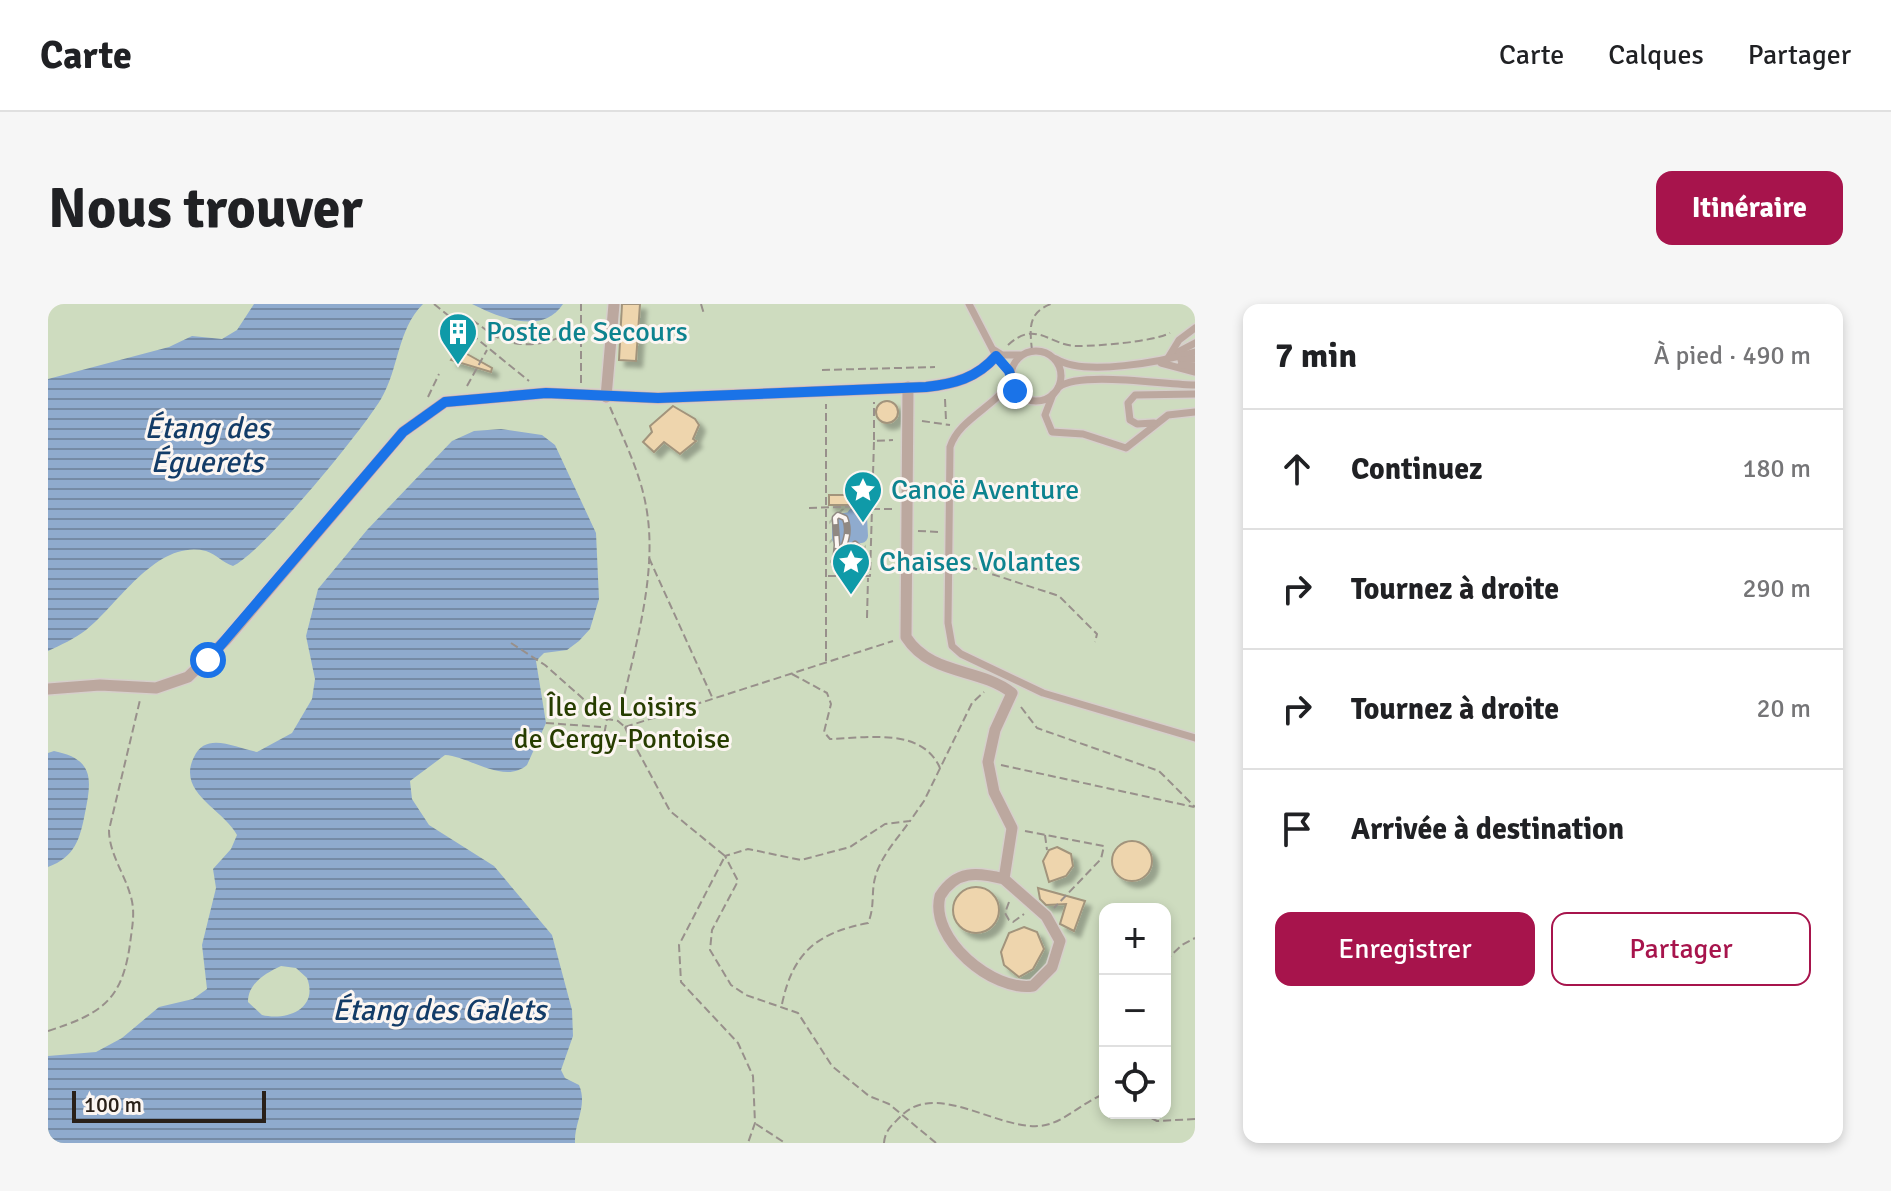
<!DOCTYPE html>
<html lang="fr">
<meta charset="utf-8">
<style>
:root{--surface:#fff;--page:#f6f6f6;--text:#202124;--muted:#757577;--line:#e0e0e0;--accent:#a7144c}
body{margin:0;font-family:Signika,sans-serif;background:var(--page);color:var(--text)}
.controls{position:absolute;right:24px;bottom:24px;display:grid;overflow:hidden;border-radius:16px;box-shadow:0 4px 12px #0003}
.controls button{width:72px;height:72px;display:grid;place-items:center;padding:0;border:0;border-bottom:2px solid var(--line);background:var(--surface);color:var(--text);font:40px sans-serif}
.scale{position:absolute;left:24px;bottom:20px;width:194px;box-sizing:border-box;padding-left:8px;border:4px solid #292019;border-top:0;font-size:22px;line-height:28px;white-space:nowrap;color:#292019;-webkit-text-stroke:6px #fcf6f2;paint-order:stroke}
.stop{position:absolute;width:24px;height:24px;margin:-18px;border:6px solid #1a73e8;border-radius:50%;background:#fff}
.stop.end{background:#1a73e8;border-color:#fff;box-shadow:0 2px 8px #0008}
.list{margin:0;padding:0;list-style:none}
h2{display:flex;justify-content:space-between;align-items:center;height:104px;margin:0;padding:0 32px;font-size:34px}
h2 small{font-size:26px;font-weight:400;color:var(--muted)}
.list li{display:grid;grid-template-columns:52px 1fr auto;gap:24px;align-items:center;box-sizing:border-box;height:120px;padding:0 32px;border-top:2px solid var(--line)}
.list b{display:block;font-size:30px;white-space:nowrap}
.list em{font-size:26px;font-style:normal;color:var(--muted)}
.actions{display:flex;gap:16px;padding:24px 32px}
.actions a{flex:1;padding:18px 0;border:2px solid var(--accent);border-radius:16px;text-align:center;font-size:28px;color:var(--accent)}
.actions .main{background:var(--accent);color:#fff}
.icon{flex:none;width:44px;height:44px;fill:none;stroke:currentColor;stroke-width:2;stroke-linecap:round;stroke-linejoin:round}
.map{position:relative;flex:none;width:1147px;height:839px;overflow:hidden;border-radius:16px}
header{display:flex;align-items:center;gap:48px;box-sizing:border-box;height:112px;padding:0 40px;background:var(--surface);border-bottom:2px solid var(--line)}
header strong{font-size:38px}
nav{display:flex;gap:44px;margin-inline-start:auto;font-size:28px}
.intro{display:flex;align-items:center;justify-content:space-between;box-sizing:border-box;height:192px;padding:0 48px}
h1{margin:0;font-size:56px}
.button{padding:20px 36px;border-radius:16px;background:var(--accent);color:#fff;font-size:28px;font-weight:700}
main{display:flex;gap:48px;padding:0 48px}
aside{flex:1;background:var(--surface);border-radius:16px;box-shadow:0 4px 12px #0003}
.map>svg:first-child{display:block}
.park{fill:#cedcbf;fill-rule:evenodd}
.garden{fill:url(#garden-furrows)}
.water{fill:url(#water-rules);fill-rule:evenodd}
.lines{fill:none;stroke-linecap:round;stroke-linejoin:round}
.canal{stroke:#8fabce;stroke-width:14}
.building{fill:#eed5ad;stroke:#a2947c;stroke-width:2;filter:url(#shadow)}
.service-casing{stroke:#d6cfcb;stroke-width:10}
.pedestrian-casing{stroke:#d6cfcb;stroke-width:14}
.path{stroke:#98908b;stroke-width:2;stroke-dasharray:8 4;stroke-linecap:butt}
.service{stroke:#bca89f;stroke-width:7}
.pedestrian{stroke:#bca89f;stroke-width:11}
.rail-casing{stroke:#908882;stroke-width:7}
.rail{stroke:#fcf6f2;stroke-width:4;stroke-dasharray:12;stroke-linecap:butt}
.route{stroke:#1a73e8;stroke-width:10}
.labels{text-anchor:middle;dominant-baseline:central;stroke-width:6;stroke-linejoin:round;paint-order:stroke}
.culture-label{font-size:28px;fill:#0d838f;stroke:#fcf6f2;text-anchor:start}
.park-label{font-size:28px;fill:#273d00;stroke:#fcf6f2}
.water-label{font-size:30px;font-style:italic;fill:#133c68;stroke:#fcf6f2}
</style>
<header>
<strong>Carte</strong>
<nav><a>Carte</a><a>Calques</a><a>Partager</a></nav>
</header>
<div class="intro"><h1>Nous trouver</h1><a class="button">Itinéraire</a></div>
<main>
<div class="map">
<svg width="1147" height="839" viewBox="0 0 1147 839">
<defs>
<pattern id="garden-furrows" width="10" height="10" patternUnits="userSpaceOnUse" patternTransform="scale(2)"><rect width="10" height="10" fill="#cedcbf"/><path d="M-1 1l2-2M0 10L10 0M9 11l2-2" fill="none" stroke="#b1bca4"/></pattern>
<pattern id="water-rules" width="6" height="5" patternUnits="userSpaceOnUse" patternTransform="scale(2)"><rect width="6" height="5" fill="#8fabce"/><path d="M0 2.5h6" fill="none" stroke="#758ba6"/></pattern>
<filter id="shadow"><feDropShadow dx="6" dy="6" stdDeviation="2" flood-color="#0004"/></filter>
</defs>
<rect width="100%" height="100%" fill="#fcf6f2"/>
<path class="park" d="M0 0H1147V839H0ZM1057 605H1117V809H1057Z"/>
<path class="garden" d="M781 204 818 206V266L782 269Z"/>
<g class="water">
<path d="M206 0H375C349 26 351 65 333 95 314 127 214 249 185 262 175 259 168 250 158 247 108 235 70 301 38 326 26 335 13 341 0 347V75L121 43 144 32 174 35 189 26Z"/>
<path d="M424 0H515C494 32 450 13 424 0Z"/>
<path d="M453 125 494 131 507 141 548 229 551 295 542 325 531 337 519 346 496 349 488 357 498 419 479 461C456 481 421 452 397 451L362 477 364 495 381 521 446 562 504 631 524 706 525 732 513 766 517 774 531 781C540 802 526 818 527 839H0V752L48 748 74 734 111 703 145 695 159 685 154 641 168 584 165 565 183 545 189 531C176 505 128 489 146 453 158 427 187 444 209 448L244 429 264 395 267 375 258 332 270 285 319 226 404 137 426 127ZM233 662 248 664 259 674C271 705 238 717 214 711L200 698C200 679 218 669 233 662Z"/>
<path d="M6 447C46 455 44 475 37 509 32 535 27 553 0 563V449Z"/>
</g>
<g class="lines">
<path class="canal" d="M807 210 812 213 813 232 805 233 803 223 796 224 791 234V217L803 215Z"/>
</g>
<g class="building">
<path d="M574 0H592L588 57 571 56Z"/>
<path d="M410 45 444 64 443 68 403 56Z"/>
<circle cx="839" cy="108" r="11"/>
<path d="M625 102 647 115 651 121 645 135 648 137 632 150 616 138 606 148 595 138 604 128 602 122Z"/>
<rect x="781" y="191" width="34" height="10"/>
<circle cx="1084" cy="557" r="20"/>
<path d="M1009 543 1023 550 1025 562 1018 572 1001 578 995 557 1001 546Z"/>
<circle cx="928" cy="606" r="23"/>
<path d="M990 584 1037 597 1026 627 1012 620 1018 600 998 601 992 595Z"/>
<path d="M976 623 989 628 996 645 985 665 971 673 956 661 953 648 961 629Z"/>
</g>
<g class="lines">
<defs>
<g id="service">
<path d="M921 0 948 52 962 70"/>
<path d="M946 46 954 51H972"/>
<circle cx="988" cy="72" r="25"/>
<path d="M1124 51 1147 39"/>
<path d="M1120 54 1131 36 1147 24"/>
<path d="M1008 55C1037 73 1115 57 1147 48"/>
<path d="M1133 56 1147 55"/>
<path d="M1113 59 1147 68"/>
<path d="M1133 61 1147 62"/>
<path d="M963 77C947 103 911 115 902 143L900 319 904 342 913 350 995 389 1147 434"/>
<path d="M1011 83C1032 67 1118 81 1147 81"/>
<path d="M1005 90 997 111 1004 128 1035 130 1078 144 1120 111 1147 108"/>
<path d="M1106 119 1089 120 1082 116 1080 99 1087 91 1147 90"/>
</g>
<g id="pedestrian">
<path d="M860 83 858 333C883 372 931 363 964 389L947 426 940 458 946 488 964 524 956 575C929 568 908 566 892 592 881 635 945 688 985 682L1004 663 1012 637 998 612 956 575"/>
<path d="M558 93 566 0"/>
<path d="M0 385 52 381 108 384 140 373 178 336 355 128 397 98 498 89 610 94 878 83C906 80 929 74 948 52"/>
</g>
</defs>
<use href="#service" class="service-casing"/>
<use href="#pedestrian" class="pedestrian-casing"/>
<g class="path">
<path d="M386 0 481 77"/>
<path d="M653 0 656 10"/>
<path d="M402 13 408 10C424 12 433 24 447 32 477 48 506 39 533 22"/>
<path d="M960 41C988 15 1002 42 1029 42 1050 42 1104 38 1122 29"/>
<path d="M984 47C982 25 979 9 1003 0"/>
<path d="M774 66 887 63"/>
<path d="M533 79V0"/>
<path d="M419 82 439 46"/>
<path d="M380 93 391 70"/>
<path d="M897 95 898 116"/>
<path d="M562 103C575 134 592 168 598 202 611 271 585 348 571 415"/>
<path d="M874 117 902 121"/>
<path d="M826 136V98"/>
<path d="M761 204 822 202"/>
<path d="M824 205H845"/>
<path d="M870 227 892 228"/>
<path d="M601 254 664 393"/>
<path d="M910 259 1011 292 1049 330 1047 338"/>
<path d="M780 272H822L826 137 845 136"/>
<path d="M819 314 820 274"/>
<path d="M463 339 497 361 558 415"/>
<path d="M778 357V100"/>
<path d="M744 370 779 389 783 400 776 428 782 435C819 434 874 423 892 464"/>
<path d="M973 403 989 424 1111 467 1147 503"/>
<path d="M498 419 553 423"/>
<path d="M577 423 582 435 578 441 564 439 556 431 559 415 570 417 577 423 622 507 677 552 631 641 633 678 690 739 705 772 707 819 700 839"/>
<path d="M577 423 845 337"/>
<path d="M953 461 1146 503"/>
<path d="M977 527 1056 542 1053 555 1006 604"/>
<path d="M997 531 999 546"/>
<path d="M961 598 957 609 961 616 965 618 976 610"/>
<path d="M1117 657 1134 641 1147 634"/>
<path d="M734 700C745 648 769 629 820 619 827 603 823 589 827 574 832 553 850 534 862 517"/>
<path d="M0 727C53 710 74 697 82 640 84 623 88 607 82 590 76 569 61 549 61 526L92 396"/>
<path d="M1093 809 1109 817 1147 815"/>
<path d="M708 820 737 839"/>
<path d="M836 839C837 827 843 822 851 814 886 775 947 825 991 822 1014 821 1035 797 1057 790"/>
<path d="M888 839 841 800 821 792 784 762 750 709 698 691 683 681 662 646 664 626 690 577 677 552 700 545 753 556 802 543 837 520 862 517 876 497 924 399 936 388"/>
</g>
<use href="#service" class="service"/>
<use href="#pedestrian" class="pedestrian"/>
<defs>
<path id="rail" d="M790 211 797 214C803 230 796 239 792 254L801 257 802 244 807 240 812 245 811 262H787L789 241 787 214Z"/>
</defs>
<use href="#rail" class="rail-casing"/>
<use href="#rail" class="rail"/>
</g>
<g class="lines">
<path class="route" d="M160 356 355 128 397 98 498 89 610 94 878 83C906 80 929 74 948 52L961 67 967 87"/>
</g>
<defs>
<symbol id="building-pin" viewBox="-11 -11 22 30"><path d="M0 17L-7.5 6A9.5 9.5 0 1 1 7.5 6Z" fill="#0f9aa8" stroke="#fcf6f2"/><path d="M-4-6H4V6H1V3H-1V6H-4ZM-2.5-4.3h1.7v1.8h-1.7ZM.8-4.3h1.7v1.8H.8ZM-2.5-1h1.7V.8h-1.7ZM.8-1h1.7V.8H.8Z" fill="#fff"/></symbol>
<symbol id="sight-pin" viewBox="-11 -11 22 30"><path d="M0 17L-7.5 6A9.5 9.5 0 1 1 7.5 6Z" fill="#0f9aa8" stroke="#fcf6f2"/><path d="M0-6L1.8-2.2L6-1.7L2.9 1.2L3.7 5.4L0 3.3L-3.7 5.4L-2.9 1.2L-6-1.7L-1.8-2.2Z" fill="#fff"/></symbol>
</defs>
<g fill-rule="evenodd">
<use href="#building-pin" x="388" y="6" width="44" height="60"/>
<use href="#sight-pin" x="793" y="164" width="44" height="60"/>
<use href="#sight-pin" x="781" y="236" width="44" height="60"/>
</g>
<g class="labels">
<g class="culture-label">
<text x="438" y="28">Poste de Secours</text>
<text x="843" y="186">Canoë Aventure</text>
<text x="831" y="258">Chaises Volantes</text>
</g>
<g class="park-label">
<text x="574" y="403">Île de Loisirs<tspan x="574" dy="32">de Cergy-Pontoise</tspan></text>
</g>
<g class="water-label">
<text x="159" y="124">Étang des<tspan x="159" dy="34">Éguerets</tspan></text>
<text x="391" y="706">Étang des Galets</text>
</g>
</g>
</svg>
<div class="controls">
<button>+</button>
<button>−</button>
<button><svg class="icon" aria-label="locate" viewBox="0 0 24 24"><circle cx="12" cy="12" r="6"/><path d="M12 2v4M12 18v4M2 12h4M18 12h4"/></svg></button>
</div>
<div class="scale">100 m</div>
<div class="stop" style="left:160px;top:356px"></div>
<div class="stop end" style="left:967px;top:87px"></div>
</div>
<aside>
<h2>7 min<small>À pied · 490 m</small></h2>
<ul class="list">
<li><svg class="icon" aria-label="ahead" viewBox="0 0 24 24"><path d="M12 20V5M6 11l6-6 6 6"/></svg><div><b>Continuez</b></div><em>180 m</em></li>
<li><svg class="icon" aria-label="right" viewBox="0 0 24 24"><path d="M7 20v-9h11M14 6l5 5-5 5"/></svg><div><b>Tournez à droite</b></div><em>290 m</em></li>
<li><svg class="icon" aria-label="right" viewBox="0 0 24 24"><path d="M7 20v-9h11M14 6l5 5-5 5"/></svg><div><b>Tournez à droite</b></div><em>20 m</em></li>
<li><svg class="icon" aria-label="arrive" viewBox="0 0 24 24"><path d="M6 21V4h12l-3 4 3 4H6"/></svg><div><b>Arrivée à destination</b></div></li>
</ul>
<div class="actions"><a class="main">Enregistrer</a><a>Partager</a></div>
</aside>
</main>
